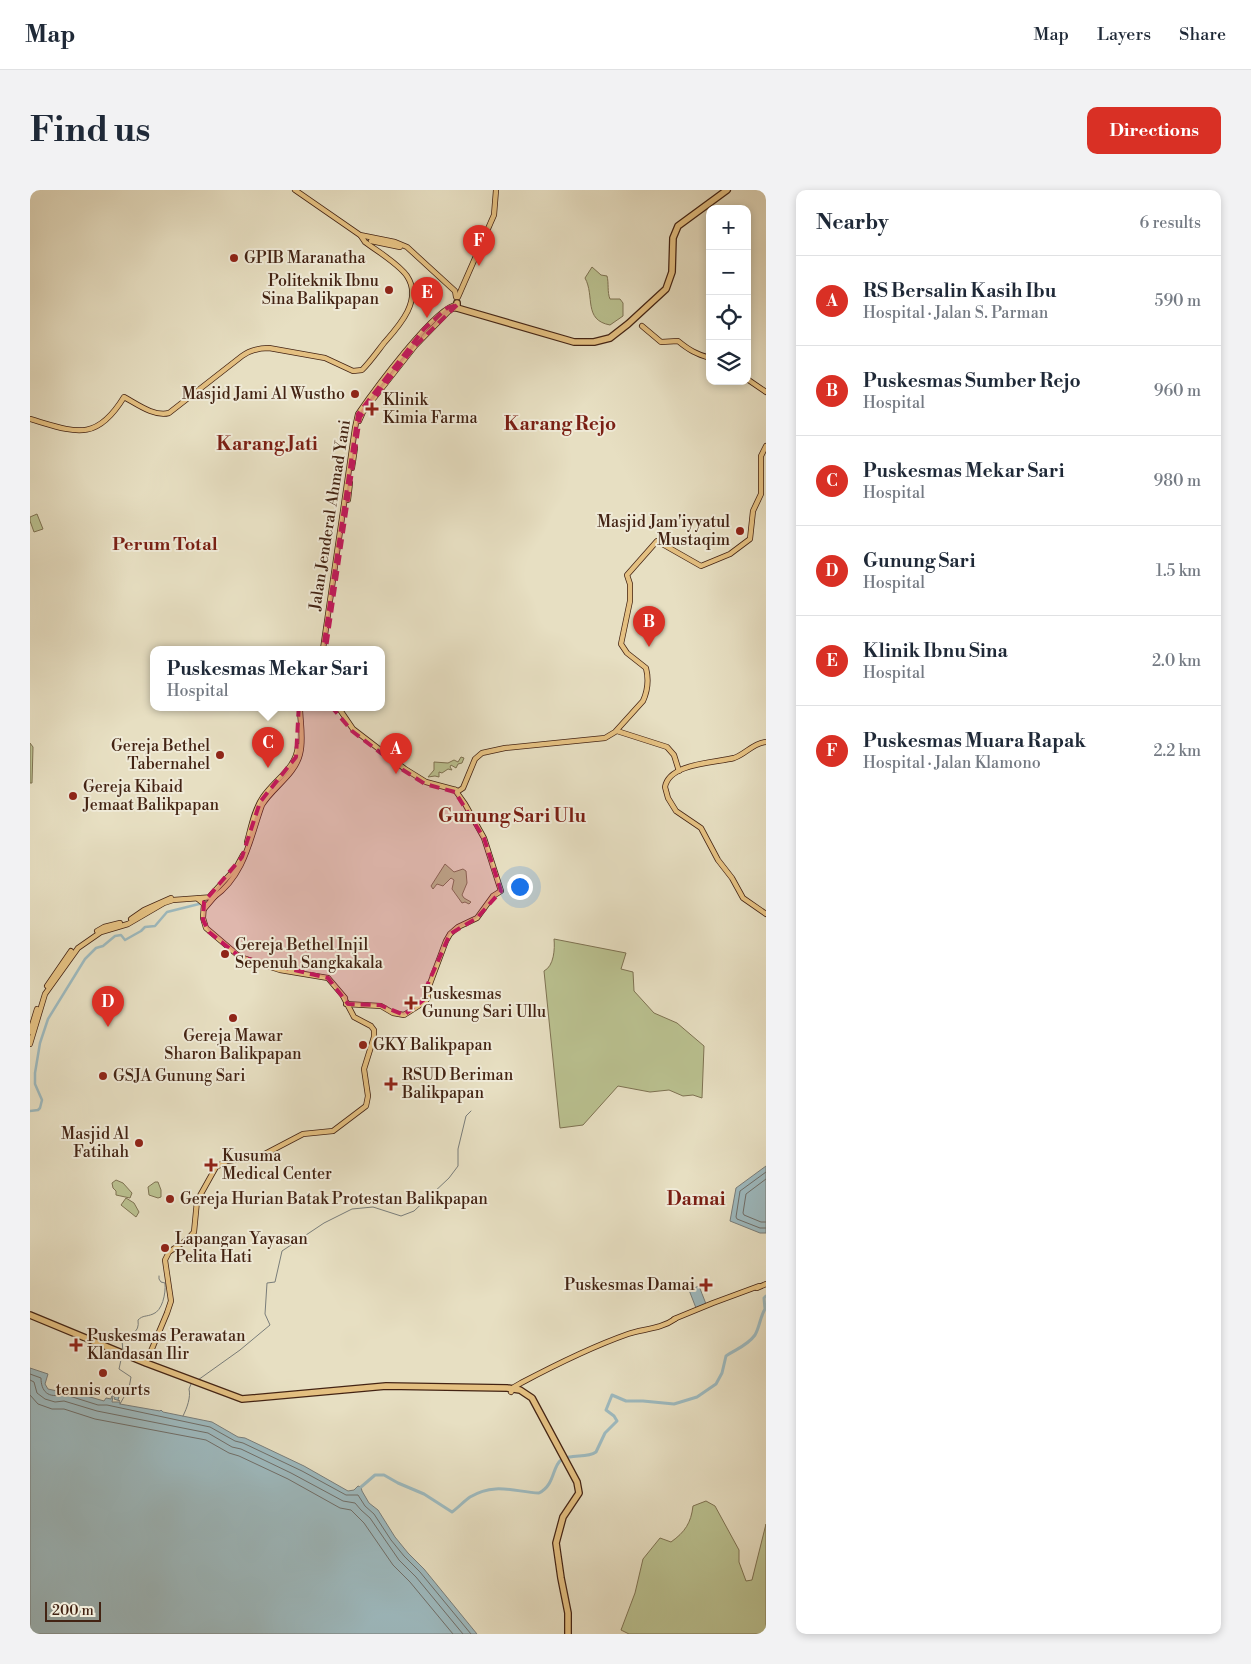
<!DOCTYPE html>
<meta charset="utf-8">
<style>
:root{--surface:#fff;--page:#f2f2f3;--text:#1f2937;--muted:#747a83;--line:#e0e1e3;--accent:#d93025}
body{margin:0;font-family:"Libre Bodoni",serif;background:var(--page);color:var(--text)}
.controls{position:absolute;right:15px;top:15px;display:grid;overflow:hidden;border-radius:10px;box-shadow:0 2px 8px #0003}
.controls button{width:45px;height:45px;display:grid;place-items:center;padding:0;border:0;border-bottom:1px solid var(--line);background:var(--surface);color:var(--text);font:25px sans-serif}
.scale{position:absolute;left:15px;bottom:12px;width:56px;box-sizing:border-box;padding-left:5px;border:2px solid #432313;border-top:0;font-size:14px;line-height:18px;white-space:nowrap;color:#432313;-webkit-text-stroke:4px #efead7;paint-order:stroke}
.you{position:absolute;left:489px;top:696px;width:18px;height:18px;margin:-12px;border:4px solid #fff;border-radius:50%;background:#1a73e8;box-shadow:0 0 0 8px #1a73e833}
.badge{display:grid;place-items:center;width:32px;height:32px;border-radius:50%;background:var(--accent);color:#fff;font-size:16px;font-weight:700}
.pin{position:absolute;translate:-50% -41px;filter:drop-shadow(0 1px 2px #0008)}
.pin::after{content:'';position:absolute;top:26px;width:18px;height:15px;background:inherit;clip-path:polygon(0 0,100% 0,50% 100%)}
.popup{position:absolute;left:120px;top:456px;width:235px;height:65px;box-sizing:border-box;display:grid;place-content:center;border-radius:10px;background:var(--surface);filter:drop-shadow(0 1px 4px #0005);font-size:16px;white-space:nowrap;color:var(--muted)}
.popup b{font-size:19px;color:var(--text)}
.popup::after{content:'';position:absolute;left:50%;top:100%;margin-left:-10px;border:10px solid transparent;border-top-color:var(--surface)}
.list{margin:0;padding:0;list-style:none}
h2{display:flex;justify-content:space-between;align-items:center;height:65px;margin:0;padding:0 20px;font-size:21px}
h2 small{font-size:16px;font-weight:400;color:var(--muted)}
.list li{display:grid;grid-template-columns:32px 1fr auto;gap:15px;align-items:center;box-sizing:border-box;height:90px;padding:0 20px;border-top:1px solid var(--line)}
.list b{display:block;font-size:19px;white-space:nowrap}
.list p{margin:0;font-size:16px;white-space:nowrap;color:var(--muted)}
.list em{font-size:16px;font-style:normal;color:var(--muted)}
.icon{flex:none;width:28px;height:28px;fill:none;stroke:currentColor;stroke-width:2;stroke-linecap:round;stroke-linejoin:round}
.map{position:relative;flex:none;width:736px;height:1444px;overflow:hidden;border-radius:10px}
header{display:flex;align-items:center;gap:30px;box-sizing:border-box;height:70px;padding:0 25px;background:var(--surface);border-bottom:1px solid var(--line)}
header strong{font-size:24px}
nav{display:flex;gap:28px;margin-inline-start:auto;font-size:18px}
.intro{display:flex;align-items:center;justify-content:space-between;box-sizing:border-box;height:120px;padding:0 30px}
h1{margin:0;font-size:35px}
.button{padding:12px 22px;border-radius:10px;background:var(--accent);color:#fff;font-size:18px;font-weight:700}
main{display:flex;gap:30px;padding:0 30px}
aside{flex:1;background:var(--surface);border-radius:10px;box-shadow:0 2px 8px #0003}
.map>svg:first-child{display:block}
.green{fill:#bac190;stroke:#7e7252}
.water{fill:#9db9be;stroke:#797d7a}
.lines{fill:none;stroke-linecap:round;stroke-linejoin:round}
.shore{stroke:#706e68;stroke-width:1}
.stream{stroke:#797d7a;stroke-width:1}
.canal{stroke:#9db9be;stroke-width:2.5}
.river{stroke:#9db9be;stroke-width:3}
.major-casing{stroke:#432313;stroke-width:6}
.highway-casing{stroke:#432313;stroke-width:8}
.major{stroke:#e4c081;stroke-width:4.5}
.highway{stroke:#e4c081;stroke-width:5.5}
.marked{fill:#c2185b;fill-opacity:0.2;stroke:#c2185b;stroke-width:4;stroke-dasharray:10 6;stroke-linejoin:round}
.poi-dot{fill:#8f2418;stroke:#efead7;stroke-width:2}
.labels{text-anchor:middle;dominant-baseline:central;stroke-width:4;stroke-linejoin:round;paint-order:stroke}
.poi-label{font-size:16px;fill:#432313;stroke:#efead7;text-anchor:start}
.street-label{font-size:16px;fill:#432313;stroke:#efead7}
.neighbourhood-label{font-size:18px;font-weight:bold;fill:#7a1f14;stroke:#efead7}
.quarter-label{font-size:19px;font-weight:bold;fill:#7a1f14;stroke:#efead7}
</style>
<header>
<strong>Map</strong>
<nav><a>Map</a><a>Layers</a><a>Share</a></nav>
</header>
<div class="intro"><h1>Find us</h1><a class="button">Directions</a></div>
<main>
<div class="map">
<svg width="736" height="1444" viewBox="0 0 736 1444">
<rect width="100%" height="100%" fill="#e7dfc2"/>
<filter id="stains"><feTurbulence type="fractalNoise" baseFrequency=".004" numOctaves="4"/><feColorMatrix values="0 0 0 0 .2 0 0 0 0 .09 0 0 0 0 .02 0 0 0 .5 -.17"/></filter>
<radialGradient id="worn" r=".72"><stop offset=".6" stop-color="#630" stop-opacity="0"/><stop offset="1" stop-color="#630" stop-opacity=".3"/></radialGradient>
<g class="green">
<path d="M562 77 571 85 577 86C579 93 577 102 580 109H590L593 113V126L580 135C553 130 565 106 555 88Z"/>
<path d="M7 324 13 339 4 342 0 331V327Z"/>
<path d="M0 553 3 557 2 593H0Z"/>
<path d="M431 567 434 568 432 573 428 574 426 578 421 575 420 577 422 580 418 579 412 583 409 582V587L405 586 398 587 404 580V572L418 573 424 570 428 572Z"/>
<path d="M415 674 424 682 433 679 436 681 437 693 432 705 434 708 441 712 439 714 435 712 432 713 422 699 424 690 421 688 413 696 407 694 403 699 401 696Z"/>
<path d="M524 749 596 763 591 779 603 782 604 801 624 823 647 833 674 856 672 908 663 905 653 906 639 900 620 902 588 896 553 935 530 938 514 781C524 776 525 759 524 749Z"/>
<path d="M86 990 93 993 102 1003 100 1008 86 1005V1001L83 998 82 993Z"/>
<path d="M125 992H128L131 1000V1007L128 1008 119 1005 118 997Z"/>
<path d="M96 1008 104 1013 109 1022 106 1027 91 1015Z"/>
<path d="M676 1311 685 1316 709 1360V1372L716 1391 722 1390 736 1334V1444H599L591 1440 605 1403 613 1369 630 1348 641 1352C655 1342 661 1333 663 1316Z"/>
</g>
<g class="water">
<path d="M736 976V1043H730L700 1031 706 998Z"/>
<path d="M669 1096 676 1114 666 1118 659 1100Z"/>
<path d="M0 1178 18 1184 15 1194 18 1199 27 1201 29 1198 74 1211 76 1208 81 1209 82 1205 89 1207 88 1210 90 1211 84 1209 85 1207 83 1206 82 1212H90V1214L130 1221 131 1220 133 1222 182 1232 208 1247 215 1248 274 1276 318 1301 324 1300 328 1296 331 1297 332 1301 339 1313 348 1320 365 1347 378 1363 394 1379 447 1444H0Z"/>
</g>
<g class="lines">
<g class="shore">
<path d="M736 982 710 1001 706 1027 707 1029 730 1038H736"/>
<path d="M736 989 716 1004 713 1023 714 1025 731 1032H736"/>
<path d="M0 1184 11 1188C11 1201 18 1209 33 1204L68 1215H77L180 1237 205 1251 213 1253 272 1281 316 1305H328L335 1316 344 1324 361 1350 374 1366 390 1382 441 1444"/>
<path d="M0 1190 4 1192 7 1203 15 1209 25 1212 34 1211 67 1221 178 1243 202 1257 211 1259 261 1283 313 1311 325 1313 331 1320 340 1328 369 1370 386 1387 433 1444"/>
<path d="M0 1205 8 1214 22 1219H34L65 1229 176 1250 199 1263 209 1266 258 1289 310 1318 321 1320 334 1333 363 1375 380 1392 423 1444"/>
</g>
<g class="stream">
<path d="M93 1162 92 1150C100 1143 110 1144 108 1130 113 1125 116 1127 123 1124 132 1121 136 1104 135 1093L131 1092 129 1089V1086"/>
<path d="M168 1190 210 1160 240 1135 235 1124 237 1093 245 1092 252 1061 294 1033 322 1019 343 1017 371 1026 384 1021 419 988 428 976V959L436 926 441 921"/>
<path d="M90 1214 99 1198 101 1187 89 1179 92 1165"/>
<path d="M153 1226C157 1218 161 1207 159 1199L161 1194"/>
</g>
<path class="canal" d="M0 921 8 920 10 918 12 910 5 894V883L10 853 18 829 55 769 66 758 73 756 85 746 91 745 95 750 111 741 115 737 125 736 137 722 169 714"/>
<path class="river" d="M331 1297 345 1285H354L368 1293 394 1304 422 1322C429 1317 434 1311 440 1307 465 1292 485 1302 509 1303 525 1295 522 1277 531 1270 542 1263 556 1269 566 1262L575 1243 587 1231 584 1226 576 1220 582 1205 596 1211H613L644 1214 667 1207 686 1194 692 1183 696 1166C706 1159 717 1156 725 1145 730 1136 730 1127 735 1119L734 1108 736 1106"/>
<defs>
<g id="major">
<path d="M265 0 330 45 365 52 377 57 425 101 426 107"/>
<path d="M341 51 370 57"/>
<path d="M428 107 464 25 466 0"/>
<path d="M612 136 631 152 648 151C659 160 666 164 680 168"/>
<path d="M717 189 736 202"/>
<path d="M0 229C45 242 66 253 94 207 107 214 124 227 139 223L212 166C220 160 228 158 239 158L295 168 323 181 332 180C340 172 347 162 354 153 369 136 393 110 377 86 369 74 347 61 335 52L331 46"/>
<path d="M329 231 333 222 385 156 419 121 422 119 427 118"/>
<path d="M322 278 325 258"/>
<path d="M318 310 320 293"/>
<path d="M293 459 325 238 328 224C341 205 407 114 427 115"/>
<path d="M308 517 323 539 375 579 396 592 426 600"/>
<path d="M587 541 637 557 644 565 649 581"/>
<path d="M736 552C723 553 716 564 704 568 685 573 639 573 635 597L638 608 646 621 671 638 688 670 702 688 713 708 736 724"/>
<path d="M427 602 433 598 445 569 452 563 475 558 575 548 585 542 613 511C618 500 619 490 616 478L597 463 591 454 600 411V394L597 385 627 351 671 376 700 364 720 349 723 321 731 304V266L736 256"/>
<path d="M217 652C221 638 224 620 233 607 245 589 266 579 268 556"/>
<path d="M181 705 206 678 213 665"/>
<path d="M168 709 174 714 173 728 176 738 210 767 250 780 298 788 315 808"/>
<path d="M174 719 185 706"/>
<path d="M101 729 114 720 141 708"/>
<path d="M67 741 74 737 90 733"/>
<path d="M17 796 41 761"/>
<path d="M316 814 351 816 363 823 374 825 396 811 398 807V799L416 751 420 744 428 737 447 728 463 706 471 701 454 648 435 614 425 600"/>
<path d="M0 842 7 819"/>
<path d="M0 854 15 804 48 758 71 742 98 734 134 713 143 710 184 707C215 685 220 648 232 615 243 597 265 585 270 564 274 549 270 532 270 517"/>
<path d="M727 1098 736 1094"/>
<path d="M644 1129 683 1113 729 1096"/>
<path d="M116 1173 137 1123 141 1111 135 1070 139 1062 158 1049 164 1042 167 1011 186 977 197 971 231 966 273 944 303 941 336 916 338 906 334 879 344 847V840L341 836 324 827 313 806"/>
<path d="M481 1202 484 1197 491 1193C525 1175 561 1157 598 1144 613 1139 631 1139 645 1129"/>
</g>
<g id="highway">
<path d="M427 113V118L544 152H564L580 148 598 134 636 99 642 82 643 48 648 36 697 0"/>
<path d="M0 1125 116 1173 212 1209 356 1196 477 1198 490 1200 502 1208 547 1292 549 1303 533 1327 526 1353 531 1388 538 1423V1444"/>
</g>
</defs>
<use href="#major" class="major-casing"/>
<use href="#highway" class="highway-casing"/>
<use href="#major" class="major"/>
<use href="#highway" class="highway"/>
</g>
<path class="marked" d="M427 115 385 156 330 227 295 465 284 496 322 541 373 580 395 594 425 602 454 648 471 701 447 728 420 744 396 798V808L374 825 350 815 318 814 298 788 210 767 179 742 173 730 174 712 212 667 230 612 266 567 269 513 291 473 328 224 394 139 417 118Z"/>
<g class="poi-dot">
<circle cx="204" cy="68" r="5"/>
<circle cx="359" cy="100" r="5"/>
<circle cx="325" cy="204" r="5"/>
<path d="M339.5 211.5h5v5h5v5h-5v5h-5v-5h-5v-5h5z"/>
<circle cx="710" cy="341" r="5"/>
<circle cx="190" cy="565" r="5"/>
<circle cx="43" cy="606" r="5"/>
<circle cx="195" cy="764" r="5"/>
<path d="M378.5 805.5h5v5h5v5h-5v5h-5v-5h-5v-5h5z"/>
<circle cx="203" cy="828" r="5"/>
<circle cx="333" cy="855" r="5"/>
<circle cx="73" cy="886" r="5"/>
<path d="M358.5 886.5h5v5h5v5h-5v5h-5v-5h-5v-5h5z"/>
<circle cx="109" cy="953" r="5"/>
<path d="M178.5 967.5h5v5h5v5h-5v5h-5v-5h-5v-5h5z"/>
<circle cx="140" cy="1009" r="5"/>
<circle cx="135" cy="1058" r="5"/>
<path d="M673.5 1087.5h5v5h5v5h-5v5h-5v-5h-5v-5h5z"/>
<path d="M43.5 1147.5h5v5h5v5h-5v5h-5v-5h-5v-5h5z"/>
<circle cx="73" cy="1183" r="5"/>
</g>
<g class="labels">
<g class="poi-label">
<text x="214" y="68">GPIB Maranatha</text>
<text x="349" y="91" text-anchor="end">Politeknik Ibnu<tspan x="349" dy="18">Sina Balikpapan</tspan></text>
<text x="315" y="204" text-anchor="end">Masjid Jami Al Wustho</text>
<text x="353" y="210">Klinik<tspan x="353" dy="18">Kimia Farma</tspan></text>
<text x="700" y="332" text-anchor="end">Masjid Jam'iyyatul<tspan x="700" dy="18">Mustaqim</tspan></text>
<text x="180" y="556" text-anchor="end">Gereja Bethel<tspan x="180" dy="18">Tabernahel</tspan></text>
<text x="53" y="597">Gereja Kibaid<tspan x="53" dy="18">Jemaat Balikpapan</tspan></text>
<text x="205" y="755">Gereja Bethel Injil<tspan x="205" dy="18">Sepenuh Sangkakala</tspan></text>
<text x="392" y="804">Puskesmas<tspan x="392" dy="18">Gunung Sari Ullu</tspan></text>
<text x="203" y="846" text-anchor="middle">Gereja Mawar<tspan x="203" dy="18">Sharon Balikpapan</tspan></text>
<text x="343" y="855">GKY Balikpapan</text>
<text x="372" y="885">RSUD Beriman<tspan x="372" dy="18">Balikpapan</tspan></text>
<text x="83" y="886">GSJA Gunung Sari</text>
<text x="99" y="944" text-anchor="end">Masjid Al<tspan x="99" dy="18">Fatihah</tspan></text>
<text x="192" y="966">Kusuma<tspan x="192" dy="18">Medical Center</tspan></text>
<text x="150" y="1009">Gereja Hurian Batak Protestan Balikpapan</text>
<text x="145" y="1049">Lapangan Yayasan<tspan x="145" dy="18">Pelita Hati</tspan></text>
<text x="665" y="1095" text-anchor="end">Puskesmas Damai</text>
<text x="57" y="1146">Puskesmas Perawatan<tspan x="57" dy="18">Klandasan Ilir</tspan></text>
<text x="73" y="1200" text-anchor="middle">tennis courts</text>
</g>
<g class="street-label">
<text transform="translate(300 325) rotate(-81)">Jalan Jenderal Ahmad Yani</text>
</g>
<g class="neighbourhood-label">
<text x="135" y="354">Perum Total</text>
</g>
<g class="quarter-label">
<text x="530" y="234">Karang Rejo</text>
<text x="237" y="254">Karang Jati</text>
<text x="482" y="626">Gunung Sari Ulu</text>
<text x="666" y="1009">Damai</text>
</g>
</g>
<rect width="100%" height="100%" filter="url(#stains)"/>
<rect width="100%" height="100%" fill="url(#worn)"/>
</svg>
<div class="controls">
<button>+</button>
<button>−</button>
<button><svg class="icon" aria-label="locate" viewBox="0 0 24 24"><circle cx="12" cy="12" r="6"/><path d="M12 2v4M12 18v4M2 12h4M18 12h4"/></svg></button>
<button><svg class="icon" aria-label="layers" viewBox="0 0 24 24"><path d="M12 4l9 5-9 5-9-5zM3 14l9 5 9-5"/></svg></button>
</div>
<div class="scale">200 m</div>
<div class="you"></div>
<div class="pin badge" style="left:366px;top:584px">A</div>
<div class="pin badge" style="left:619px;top:457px">B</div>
<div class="pin badge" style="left:238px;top:578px">C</div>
<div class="popup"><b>Puskesmas Mekar Sari</b>Hospital</div>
<div class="pin badge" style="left:78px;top:837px">D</div>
<div class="pin badge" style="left:397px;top:128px">E</div>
<div class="pin badge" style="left:449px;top:76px">F</div>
</div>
<aside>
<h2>Nearby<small>6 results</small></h2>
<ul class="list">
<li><span class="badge">A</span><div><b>RS Bersalin Kasih Ibu</b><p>Hospital · Jalan S. Parman</p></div><em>590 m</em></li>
<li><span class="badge">B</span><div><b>Puskesmas Sumber Rejo</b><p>Hospital</p></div><em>960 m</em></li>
<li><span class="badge">C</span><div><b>Puskesmas Mekar Sari</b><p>Hospital</p></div><em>980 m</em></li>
<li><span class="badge">D</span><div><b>Gunung Sari</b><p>Hospital</p></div><em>1.5 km</em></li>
<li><span class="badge">E</span><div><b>Klinik Ibnu Sina</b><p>Hospital</p></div><em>2.0 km</em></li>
<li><span class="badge">F</span><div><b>Puskesmas Muara Rapak</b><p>Hospital · Jalan Klamono</p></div><em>2.2 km</em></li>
</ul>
</aside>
</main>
